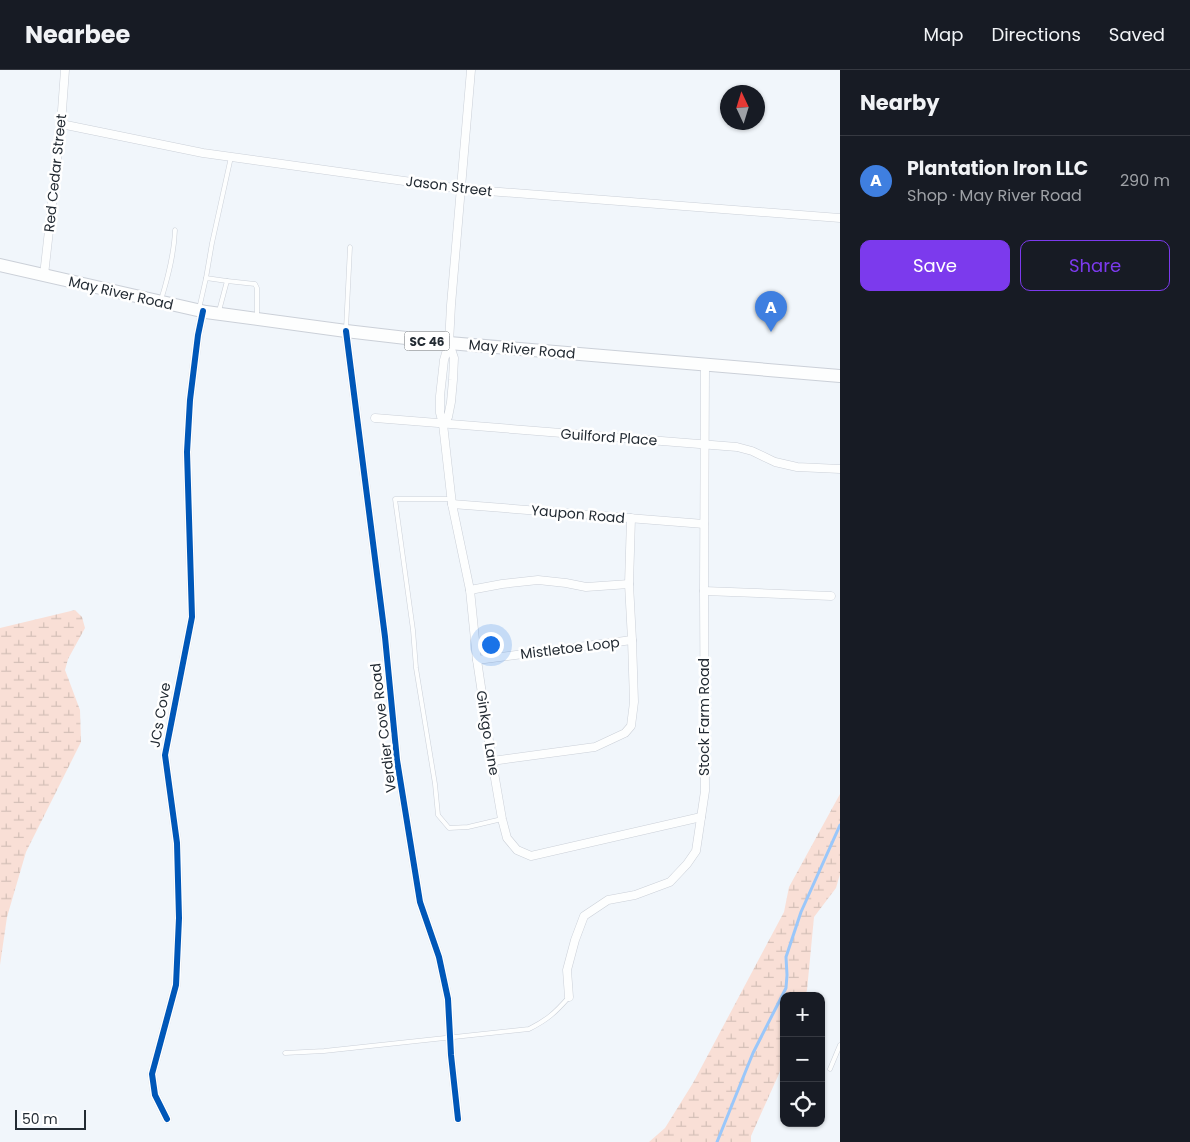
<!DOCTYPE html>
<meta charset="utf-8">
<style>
:root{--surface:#171b24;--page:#242831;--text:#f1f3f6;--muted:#9ea1a6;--line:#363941;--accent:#7c3aed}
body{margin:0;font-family:Poppins,sans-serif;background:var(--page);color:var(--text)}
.controls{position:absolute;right:15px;bottom:15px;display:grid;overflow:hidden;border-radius:10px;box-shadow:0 1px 4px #0004}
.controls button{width:45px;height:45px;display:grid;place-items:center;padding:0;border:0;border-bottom:1px solid var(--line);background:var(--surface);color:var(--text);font:25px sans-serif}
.compass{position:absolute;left:720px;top:15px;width:45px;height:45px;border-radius:50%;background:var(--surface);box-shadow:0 1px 4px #0004;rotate:356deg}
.scale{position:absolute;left:15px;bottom:12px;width:71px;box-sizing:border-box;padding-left:5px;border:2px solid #232b33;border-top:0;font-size:14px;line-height:18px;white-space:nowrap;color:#232b33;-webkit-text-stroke:4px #fff;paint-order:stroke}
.you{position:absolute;left:490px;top:574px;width:18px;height:18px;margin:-12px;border:4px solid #fff;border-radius:50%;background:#1a73e8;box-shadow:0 0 0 8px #1a73e833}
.badge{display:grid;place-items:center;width:32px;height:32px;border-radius:50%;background:var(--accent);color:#fff;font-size:16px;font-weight:700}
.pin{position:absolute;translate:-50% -41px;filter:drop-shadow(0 1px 2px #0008)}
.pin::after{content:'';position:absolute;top:26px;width:18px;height:15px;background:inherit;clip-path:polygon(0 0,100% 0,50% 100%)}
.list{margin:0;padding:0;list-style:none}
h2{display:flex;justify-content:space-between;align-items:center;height:65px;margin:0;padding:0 20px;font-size:21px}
h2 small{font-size:16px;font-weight:400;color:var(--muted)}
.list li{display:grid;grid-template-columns:32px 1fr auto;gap:15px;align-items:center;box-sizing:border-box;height:90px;padding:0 20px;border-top:1px solid var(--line)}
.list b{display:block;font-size:19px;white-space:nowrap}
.list p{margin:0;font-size:16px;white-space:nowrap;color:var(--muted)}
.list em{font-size:16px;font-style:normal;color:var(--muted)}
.actions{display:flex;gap:10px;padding:15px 20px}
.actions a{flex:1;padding:11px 0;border:1px solid var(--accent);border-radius:10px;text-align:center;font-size:18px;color:var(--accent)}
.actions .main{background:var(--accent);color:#fff}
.icon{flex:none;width:28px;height:28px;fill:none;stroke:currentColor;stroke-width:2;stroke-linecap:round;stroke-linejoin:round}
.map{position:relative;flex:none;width:840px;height:1072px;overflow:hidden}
header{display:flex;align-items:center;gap:30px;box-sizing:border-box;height:70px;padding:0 25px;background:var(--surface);border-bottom:1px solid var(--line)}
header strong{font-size:24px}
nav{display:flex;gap:28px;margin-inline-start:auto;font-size:18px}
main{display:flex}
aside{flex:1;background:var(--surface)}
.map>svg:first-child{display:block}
.wetland{fill:url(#wetland-marsh)}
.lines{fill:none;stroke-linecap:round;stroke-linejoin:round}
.stream{stroke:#9ac7fa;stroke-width:3}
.lane-casing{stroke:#cbd0d8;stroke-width:5}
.street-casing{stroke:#cbd0d8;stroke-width:9}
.primary-casing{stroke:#cbd0d8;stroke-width:14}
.lane{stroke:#fdfefe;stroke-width:4}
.street{stroke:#fdfefe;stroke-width:8}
.primary{stroke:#fdfefe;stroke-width:12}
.cycleway-casing{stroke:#fff;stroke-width:9}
.cycleway{stroke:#0057b8;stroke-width:6}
.labels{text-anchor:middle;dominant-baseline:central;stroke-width:5;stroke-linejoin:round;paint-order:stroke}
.shield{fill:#fff;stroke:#656b70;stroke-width:1}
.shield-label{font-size:12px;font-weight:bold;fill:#232b33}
.street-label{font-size:14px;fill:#232b33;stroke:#fff}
</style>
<header>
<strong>Nearbee</strong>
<nav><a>Map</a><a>Directions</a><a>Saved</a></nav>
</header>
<main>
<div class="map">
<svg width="840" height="1072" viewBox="0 0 840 1072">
<defs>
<pattern id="wetland-marsh" width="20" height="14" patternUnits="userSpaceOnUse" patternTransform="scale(1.25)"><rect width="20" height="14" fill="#f9dfd6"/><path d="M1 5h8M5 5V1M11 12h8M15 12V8" fill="none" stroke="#d5c0b8"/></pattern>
</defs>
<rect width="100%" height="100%" fill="#f1f6fb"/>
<g class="wetland">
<path d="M75 540 82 547 85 558 68 589 65 600 80 640 81 672 26 782 7 847 0 895V558Z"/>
<path d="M840 724V804L836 818 814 847 807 920 805 926H784V990L778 1006 751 1066V1072H649L665 1058 693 1013 784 842 789 817Z"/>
</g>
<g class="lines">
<path class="stream" d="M717 1072 753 983 786 918 787 905 786 887 801 842 840 755"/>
<defs>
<g id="lane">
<path d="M206 208 212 173 231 87"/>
<path d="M161 230C168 207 174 185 175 160"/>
<path d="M199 239 206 208 227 211"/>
<path d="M219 241 227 211 255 214 257 218V247"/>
<path d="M346 259 350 177"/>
<path d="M451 429H395L413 560 416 598 435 714 438 745 449 758 468 757 502 749"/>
<path d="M285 983 324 981 529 959C547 950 555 943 569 927"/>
<path d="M830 999 840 975"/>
</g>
<g id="street">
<path d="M61 54 203 83 462 119 840 148"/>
<path d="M44 205 61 54 65 0"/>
<path d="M346 261 385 567 397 690 420 832 439 887 448 929 451 985 458 1049"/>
<path d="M449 273 454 288 453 310 451 332 448 347 443 354 440 343V326L444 290 449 273 451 235 471 0"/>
<path d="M375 348 737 377 752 381 775 392 797 397 840 399"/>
<path d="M443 354 452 434 470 520 477 590 492 691 502 749 507 768 517 780 531 786 701 747"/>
<path d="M452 434 704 454"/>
<path d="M470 520 502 514 538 510 566 513 586 517 629 514"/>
<path d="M704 521 831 526"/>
<path d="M477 590 632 570 629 514 631 448"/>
<path d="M492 691 595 677 625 663 631 656 634 632 632 570"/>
<path d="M569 927 567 900 575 870 584 846 608 830 635 825 670 812 687 794 696 781 705 721 704 521 705 295"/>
<path d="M167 1049 155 1025 152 1004 176 915 179 848 177 773 165 685 192 547 187 382 190 330 198 265 203 241"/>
</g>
<path id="primary" d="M0 195 206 242 346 261 449 273 840 306"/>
</defs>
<use href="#lane" class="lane-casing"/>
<use href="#street" class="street-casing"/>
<use href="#primary" class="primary-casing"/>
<use href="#lane" class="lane"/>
<use href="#street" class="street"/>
<use href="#primary" class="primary"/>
<defs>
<g id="cycleway">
<path d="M346 261 385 567 397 690 420 832 439 887 448 929 451 985 458 1049"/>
<path d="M167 1049 155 1025 152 1004 176 915 179 848 177 773 165 685 192 547 187 382 190 330 198 265 203 241"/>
</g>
</defs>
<use href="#cycleway" class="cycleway-casing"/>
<use href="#cycleway" class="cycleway"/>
</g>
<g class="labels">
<rect class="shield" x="404.5" y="261.5" width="45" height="19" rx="4"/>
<g class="shield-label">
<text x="427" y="271">SC 46</text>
</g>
<g class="street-label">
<text transform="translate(55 103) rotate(-84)">Red Cedar Street</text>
<text transform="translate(449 116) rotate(7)">Jason Street</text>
<text transform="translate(121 223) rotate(13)">May River Road</text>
<text transform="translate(522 279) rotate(5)">May River Road</text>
<text transform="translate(609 367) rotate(4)">Guilford Place</text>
<text transform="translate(578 444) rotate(5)">Yaupon Road</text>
<text transform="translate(570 578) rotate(-7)">Mistletoe Loop</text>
<text transform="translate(160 645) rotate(-80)">JCs Cove</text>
<text transform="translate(704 647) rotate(-90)">Stock Farm Road</text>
<text transform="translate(383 658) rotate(-97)">Verdier Cove Road</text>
<text transform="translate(488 663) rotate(81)">Ginkgo Lane</text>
</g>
</g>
</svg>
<div class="controls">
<button>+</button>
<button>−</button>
<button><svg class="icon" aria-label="locate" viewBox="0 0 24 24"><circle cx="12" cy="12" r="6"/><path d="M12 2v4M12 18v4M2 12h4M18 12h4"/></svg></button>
</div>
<svg class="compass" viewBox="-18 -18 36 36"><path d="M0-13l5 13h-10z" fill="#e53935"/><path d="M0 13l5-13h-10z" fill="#9ea1a6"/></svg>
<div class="scale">50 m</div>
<div class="you"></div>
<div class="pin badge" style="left:771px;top:262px;background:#3f7fe0">A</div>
</div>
<aside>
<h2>Nearby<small></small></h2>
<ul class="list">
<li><span class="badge" style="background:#3f7fe0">A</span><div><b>Plantation Iron LLC</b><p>Shop · May River Road</p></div><em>290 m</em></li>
</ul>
<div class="actions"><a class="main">Save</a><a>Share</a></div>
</aside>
</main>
